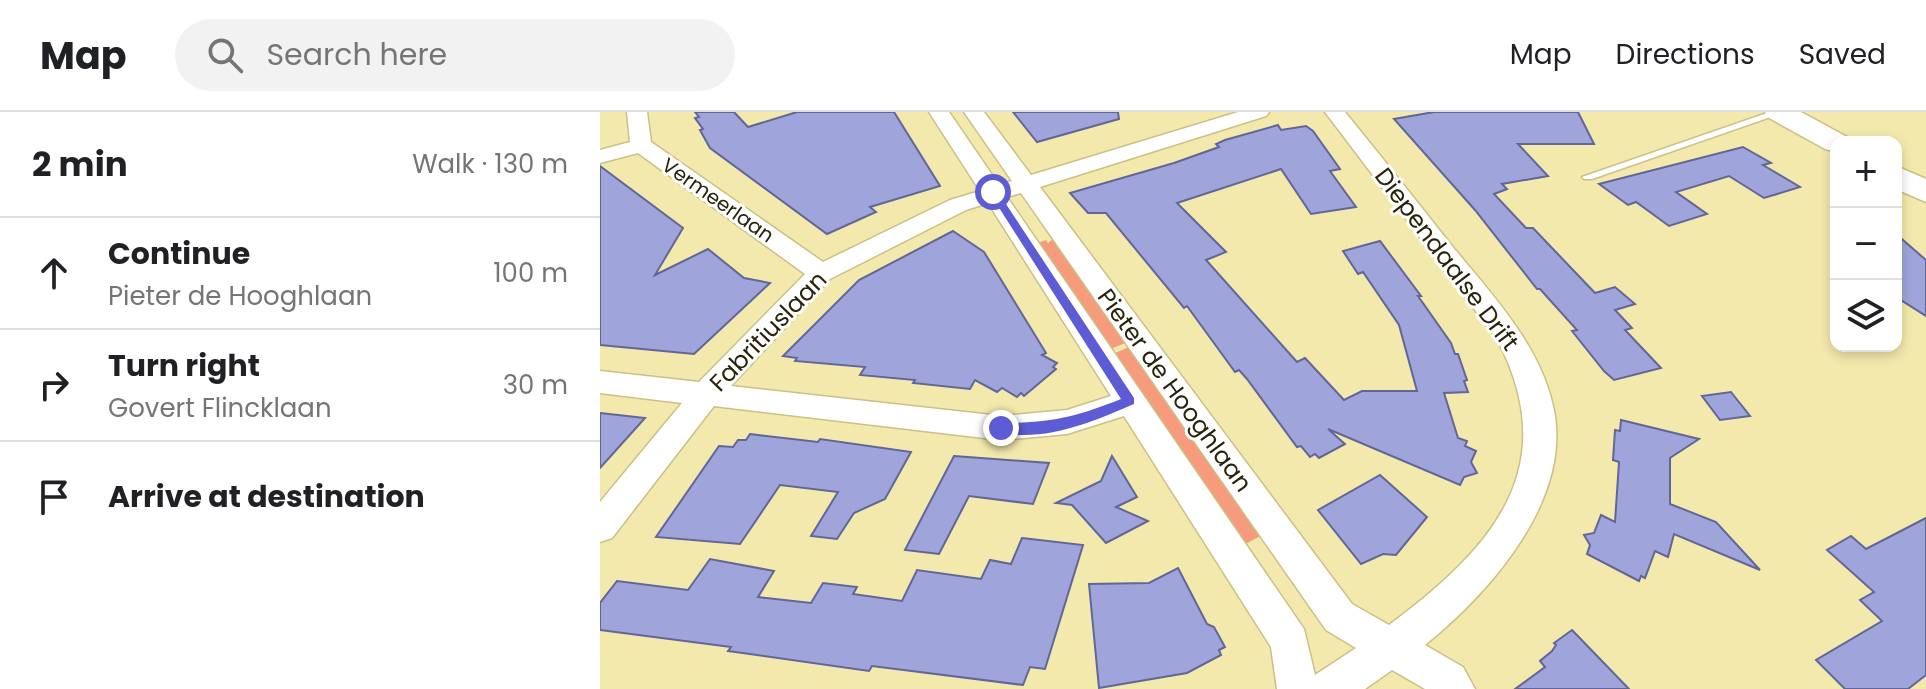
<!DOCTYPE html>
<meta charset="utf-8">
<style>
:root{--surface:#fff;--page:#f2f2f2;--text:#202124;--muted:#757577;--line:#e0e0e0}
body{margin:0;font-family:Poppins,sans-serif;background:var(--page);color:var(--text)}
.controls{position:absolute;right:24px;top:24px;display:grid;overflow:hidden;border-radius:16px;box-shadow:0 4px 12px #0003}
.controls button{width:72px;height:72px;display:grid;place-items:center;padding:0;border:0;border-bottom:2px solid var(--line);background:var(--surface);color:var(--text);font:40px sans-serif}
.stop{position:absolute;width:24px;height:24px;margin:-18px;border:6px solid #5d5cd4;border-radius:50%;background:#fff}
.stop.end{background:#5d5cd4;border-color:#fff;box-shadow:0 2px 8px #0008}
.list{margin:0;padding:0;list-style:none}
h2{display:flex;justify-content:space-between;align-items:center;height:104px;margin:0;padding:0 32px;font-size:34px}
h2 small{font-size:26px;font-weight:400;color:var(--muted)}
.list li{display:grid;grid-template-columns:52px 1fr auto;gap:24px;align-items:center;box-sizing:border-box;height:112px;padding:0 32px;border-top:2px solid var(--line)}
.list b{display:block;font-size:30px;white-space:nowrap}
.list p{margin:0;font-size:26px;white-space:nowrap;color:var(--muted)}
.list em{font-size:26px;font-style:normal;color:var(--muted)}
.icon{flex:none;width:44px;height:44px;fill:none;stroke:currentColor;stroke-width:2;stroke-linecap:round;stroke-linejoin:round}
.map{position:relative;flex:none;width:1326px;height:577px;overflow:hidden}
header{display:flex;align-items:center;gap:48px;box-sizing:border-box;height:112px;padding:0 40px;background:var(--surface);border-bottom:2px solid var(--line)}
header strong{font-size:38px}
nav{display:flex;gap:44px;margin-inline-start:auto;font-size:28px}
.search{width:560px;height:72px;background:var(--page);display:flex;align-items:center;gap:20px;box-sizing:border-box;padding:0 28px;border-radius:44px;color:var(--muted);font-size:30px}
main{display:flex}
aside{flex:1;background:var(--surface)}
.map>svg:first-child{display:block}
.green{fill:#f79b7d}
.building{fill:#9fa5db;stroke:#616697;stroke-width:2}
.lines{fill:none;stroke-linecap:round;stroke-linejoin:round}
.service-casing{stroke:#cbc085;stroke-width:3}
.minor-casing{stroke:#cbc085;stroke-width:3}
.secondary-casing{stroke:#cbc085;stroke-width:3}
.service{fill:#fff;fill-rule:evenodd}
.minor{fill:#fff;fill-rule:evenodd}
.secondary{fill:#fff;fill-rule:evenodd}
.route{fill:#5d5cd4}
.labels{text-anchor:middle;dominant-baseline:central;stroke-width:6;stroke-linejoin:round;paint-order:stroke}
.far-street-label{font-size:20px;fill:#28230b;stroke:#fff}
.street-label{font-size:24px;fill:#28230b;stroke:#fff}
</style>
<header>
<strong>Map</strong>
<div class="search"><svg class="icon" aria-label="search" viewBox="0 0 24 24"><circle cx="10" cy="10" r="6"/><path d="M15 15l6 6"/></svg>Search here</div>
<nav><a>Map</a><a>Directions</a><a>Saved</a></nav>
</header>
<main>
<aside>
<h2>2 min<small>Walk · 130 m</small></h2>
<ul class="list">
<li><svg class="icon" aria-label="ahead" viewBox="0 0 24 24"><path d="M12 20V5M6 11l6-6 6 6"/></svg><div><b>Continue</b><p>Pieter de Hooghlaan</p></div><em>100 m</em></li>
<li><svg class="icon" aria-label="right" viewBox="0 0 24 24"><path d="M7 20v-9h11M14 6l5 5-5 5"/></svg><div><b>Turn right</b><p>Govert Flincklaan</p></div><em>30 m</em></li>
<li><svg class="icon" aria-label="arrive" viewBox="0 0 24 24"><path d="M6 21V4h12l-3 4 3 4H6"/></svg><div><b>Arrive at destination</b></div></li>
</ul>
</aside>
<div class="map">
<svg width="1326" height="577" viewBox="0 0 1326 577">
<rect width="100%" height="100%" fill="#f4e9ac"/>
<g class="green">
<path d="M454 126 528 230 508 238 435 132 446 128 448 131Z"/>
<path d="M531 234 664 422 640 435 511 243Z"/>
</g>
<g class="building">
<path d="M95 0H134L148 15 197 0H294L340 74 270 95 276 100 227 122 110 36 100 18 103 17 95 6 99 5Z"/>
<path d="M413 0H518L519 7 437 30Z"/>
<path d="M834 0H978L994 32H918L948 64 902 72 907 77 894 82 926 116H933L995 181 1015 175 1035 192 1015 198 1032 216 1025 218 1061 256 1014 268 1004 259 972 219 977 218 940 177H937L875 98 794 7Z"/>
<path d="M678 13 681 18 706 14 713 19 740 57 730 59 756 95 711 102 681 57 577 91 626 140 606 148 697 250 705 246 744 288 762 279H817L799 213 763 160 758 162 743 139 780 129 821 184H818L851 231 855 242H858L867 268 864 269 868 280 844 281 858 326 867 329 865 334 876 339 871 350 877 361 864 365 860 373 728 317 745 332 719 346 715 342 710 345 701 334 697 335 647 267 639 258 635 260 587 194 584 196 506 101H488L470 81 574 51 619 35 616 32 625 28Z"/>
<path d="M1143 35 1171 51 1163 53 1200 75 1164 86 1129 64 1076 80 1107 102 1069 114 1036 90 1028 93 999 72Z"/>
<path d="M0 54 83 116 55 163 108 137 144 166 170 171 94 242 0 233Z"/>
<path d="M353 119 384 140 446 241 442 243 457 251 453 255 456 257 424 284 421 281 417 285 402 276 397 280 375 268 370 277 313 271 315 268 260 263 265 255 195 249 197 246 183 244 259 168Z"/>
<path d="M1296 122 1326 148V204L1296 185Z"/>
<path d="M1131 280 1150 304 1120 308 1102 284Z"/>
<path d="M0 301 45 306 0 356Z"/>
<path d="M1021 308 1099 327 1070 346V392L1116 410 1160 458 1074 422 1068 445 1055 439 1045 466 1041 464 1039 469 987 442 990 433 984 423 994 421 1001 403 1015 410 1019 350 1013 348 1015 318 1020 319Z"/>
<path d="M150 322 218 330 220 327 311 340 285 387 254 401 237 427 211 424 238 380 180 373 140 432 56 425 119 334 133 335 138 328H146Z"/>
<path d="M354 344 449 351 433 392 369 384 339 442 305 438Z"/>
<path d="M512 344 537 385 516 395 548 409 506 431 472 393 456 391 501 369Z"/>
<path d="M780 363 827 405 796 443 783 442 761 452 718 398Z"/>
<path d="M1326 406V563L1308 577H1245L1216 548 1282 509 1260 488 1274 480 1227 438 1251 424 1266 437Z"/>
<path d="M422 426 483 433 445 557 430 555 423 573 272 554 269 559 128 539 131 535 0 518V491L17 469 88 478 110 447 174 459 158 485 211 491 223 471 257 475 253 482 302 489 317 458 381 467 390 448 411 452Z"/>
<path d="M578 456 607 512 614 515 625 535 619 538 621 543 587 561 499 576 489 472 549 471Z"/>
<path d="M972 518 1029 577H915L945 555 940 549 952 539 956 533 954 531Z"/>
</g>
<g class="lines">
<defs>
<path id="service" d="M1170 0H1185L992 67H984L982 65Z"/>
<path id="minor" d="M27 0H47L51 30 223 150 350 88 380 79 329 0H349L399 73 412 69 364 0H384L431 63 638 0H669L666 4 440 75 752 492 789 513C891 437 965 357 897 227L725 0H745C780 43 814 86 848 129 890 181 944 235 955 304 968 393 888 482 825 533L863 555 875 577H825L792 558 765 577H677L671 535 524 304 467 322 401 328 114 294 12 426 0 430V390L82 291 0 281V259L99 270 205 162 38 41 0 51V38L30 30ZM421 81 726 518 756 536 715 563 704 517 407 85ZM388 91 511 284 467 298 401 304 131 274 230 167 366 98Z"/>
<g id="secondary">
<path d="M1165 0H1201L1247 25 1251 30H1236V40L1225 37 1169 6Z"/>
<path d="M1296 54 1326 67V90L1296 77Z"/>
</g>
</defs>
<use href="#service" class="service-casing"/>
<use href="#minor" class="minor-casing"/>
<use href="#secondary" class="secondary-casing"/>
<use href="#service" class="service"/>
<use href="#minor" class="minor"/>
<use href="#secondary" class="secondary"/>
</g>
<path class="route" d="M393 77 398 80 534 286V292C492 310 444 331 397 320V312L401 311C451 311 476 305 521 287L389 80Z"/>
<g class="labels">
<g class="far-street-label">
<text transform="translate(118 88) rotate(35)">Vermeerlaan</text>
</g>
<g class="street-label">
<text transform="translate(847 147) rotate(53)">Diependaalse Drift</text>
<text transform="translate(168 219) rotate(-46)">Fabritiuslaan</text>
<text transform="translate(575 278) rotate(54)">Pieter de Hooghlaan</text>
</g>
</g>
</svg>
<div class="controls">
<button>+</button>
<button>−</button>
<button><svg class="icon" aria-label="layers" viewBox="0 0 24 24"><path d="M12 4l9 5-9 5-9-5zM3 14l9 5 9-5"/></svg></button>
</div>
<div class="stop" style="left:393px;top:80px"></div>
<div class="stop end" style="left:401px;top:316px"></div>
</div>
</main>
